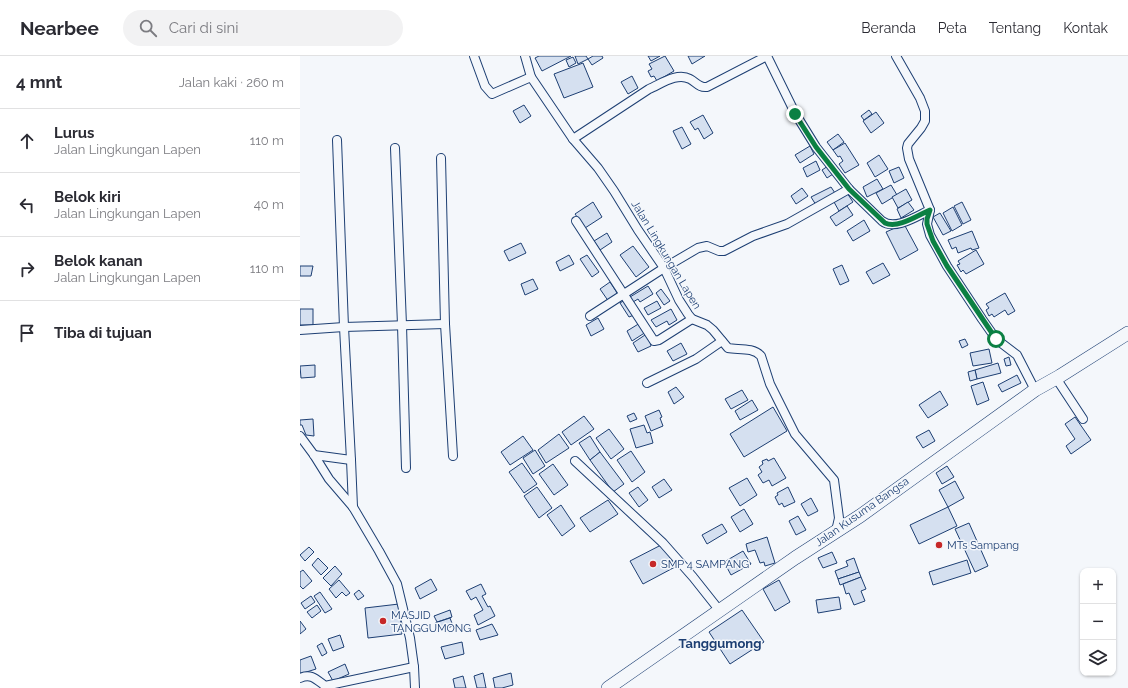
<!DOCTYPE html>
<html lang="id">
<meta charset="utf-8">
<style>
:root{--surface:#fff;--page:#f2f2f3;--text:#2b2b33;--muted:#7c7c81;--line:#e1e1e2}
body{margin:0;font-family:Raleway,sans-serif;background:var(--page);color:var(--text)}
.controls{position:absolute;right:12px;bottom:12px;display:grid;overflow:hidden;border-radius:8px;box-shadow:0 1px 3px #0004}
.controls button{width:36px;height:36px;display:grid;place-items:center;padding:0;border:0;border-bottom:1px solid var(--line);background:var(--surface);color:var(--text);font:20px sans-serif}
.stop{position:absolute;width:12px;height:12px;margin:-9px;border:3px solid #0b8043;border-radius:50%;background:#fff}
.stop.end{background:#0b8043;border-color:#fff;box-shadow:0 1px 4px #0008}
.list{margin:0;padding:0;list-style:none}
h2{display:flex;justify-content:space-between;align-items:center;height:52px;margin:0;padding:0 16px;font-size:17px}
h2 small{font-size:13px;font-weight:400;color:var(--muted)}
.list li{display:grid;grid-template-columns:26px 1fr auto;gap:12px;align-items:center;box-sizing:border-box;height:64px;padding:0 16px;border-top:1px solid var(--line)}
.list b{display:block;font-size:15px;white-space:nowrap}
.list p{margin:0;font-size:13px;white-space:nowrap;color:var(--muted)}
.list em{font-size:13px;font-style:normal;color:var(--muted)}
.icon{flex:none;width:22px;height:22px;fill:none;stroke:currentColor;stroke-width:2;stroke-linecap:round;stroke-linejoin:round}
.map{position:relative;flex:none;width:828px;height:632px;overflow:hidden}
header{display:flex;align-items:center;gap:24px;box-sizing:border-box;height:56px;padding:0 20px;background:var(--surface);border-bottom:1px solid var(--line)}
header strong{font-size:19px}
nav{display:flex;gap:22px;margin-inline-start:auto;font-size:14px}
.search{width:280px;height:36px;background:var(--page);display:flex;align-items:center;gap:10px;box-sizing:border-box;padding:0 14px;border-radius:22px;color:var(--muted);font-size:15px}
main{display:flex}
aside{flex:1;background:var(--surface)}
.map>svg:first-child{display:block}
.building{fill:#d5e0f0;stroke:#1d3f73}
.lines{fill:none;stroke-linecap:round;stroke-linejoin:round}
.street-casing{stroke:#1d3f73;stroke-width:10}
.primary-casing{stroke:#1d3f73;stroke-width:14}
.street{stroke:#f4f7fb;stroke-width:8}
.primary{stroke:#f4f7fb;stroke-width:13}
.route{stroke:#0b8043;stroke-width:5}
.poi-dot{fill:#c62828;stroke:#f4f7fb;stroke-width:1.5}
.labels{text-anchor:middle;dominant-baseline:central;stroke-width:3;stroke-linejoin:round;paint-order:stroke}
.street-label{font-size:11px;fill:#1d3f73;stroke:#f4f7fb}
.poi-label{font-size:11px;fill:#1d3f73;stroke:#f4f7fb;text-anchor:start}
.quarter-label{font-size:13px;font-weight:bold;fill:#1d3f73;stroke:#f4f7fb}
</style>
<header>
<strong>Nearbee</strong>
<div class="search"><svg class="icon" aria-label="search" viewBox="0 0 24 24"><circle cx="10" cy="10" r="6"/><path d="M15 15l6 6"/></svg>Cari di sini</div>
<nav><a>Beranda</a><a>Peta</a><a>Tentang</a><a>Kontak</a></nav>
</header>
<main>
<aside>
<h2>4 mnt<small>Jalan kaki · 260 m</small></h2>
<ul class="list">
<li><svg class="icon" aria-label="ahead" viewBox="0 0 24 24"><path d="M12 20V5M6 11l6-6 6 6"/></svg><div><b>Lurus</b><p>Jalan Lingkungan Lapen</p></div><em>110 m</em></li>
<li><svg class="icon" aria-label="left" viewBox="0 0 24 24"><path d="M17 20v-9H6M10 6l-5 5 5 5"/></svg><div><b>Belok kiri</b><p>Jalan Lingkungan Lapen</p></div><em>40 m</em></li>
<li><svg class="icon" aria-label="right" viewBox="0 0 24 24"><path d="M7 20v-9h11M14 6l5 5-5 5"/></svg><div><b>Belok kanan</b><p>Jalan Lingkungan Lapen</p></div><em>110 m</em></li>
<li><svg class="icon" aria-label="arrive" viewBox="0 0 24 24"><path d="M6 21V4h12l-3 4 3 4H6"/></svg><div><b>Tiba di tujuan</b></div></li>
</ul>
</aside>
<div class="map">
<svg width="828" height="632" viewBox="0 0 828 632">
<rect width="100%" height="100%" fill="#f4f7fb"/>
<g class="building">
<path d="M239 0H271L242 15 235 2Z"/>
<path d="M275 0H286L288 3 278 8Z"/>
<path d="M293 0H302L303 2 292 9 288 3Z"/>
<path d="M348 0H360L351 5Z"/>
<path d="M365 0 374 15 357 25 354 20 351 21 348 15 352 13 349 8Z"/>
<path d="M388 0H405L392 8Z"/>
<path d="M273 1 276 7 269 11 266 4Z"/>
<path d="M283 7 293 31 264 42 254 18Z"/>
<path d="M332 20 338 32 328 38 321 26Z"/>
<path d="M224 49 231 60 220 67 213 55Z"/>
<path d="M569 54 572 58 564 64 561 60Z"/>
<path d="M576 56 584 67 571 77 563 65Z"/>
<path d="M403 59 413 77 404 83 398 72 395 74 390 66Z"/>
<path d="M382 71 391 88 382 93 373 75Z"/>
<path d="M538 78 544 86 533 94 527 86Z"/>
<path d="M545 87 559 109 545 117 539 108 543 105 540 100 538 101 533 94Z"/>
<path d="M510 90 514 98 500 107 495 99Z"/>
<path d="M579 99 588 113 575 121 567 107Z"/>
<path d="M516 105 520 114 507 121 503 112Z"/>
<path d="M528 110 533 118 527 122 522 114Z"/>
<path d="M599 111 604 122 594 127 589 115Z"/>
<path d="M577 123 583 133 567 141 563 131Z"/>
<path d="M591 129 597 139 582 148 576 137Z"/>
<path d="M531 131 537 140 516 149 511 141Z"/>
<path d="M502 132 508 140 496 148 491 140Z"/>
<path d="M606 133 612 144 598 152 592 141Z"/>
<path d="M547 137 553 146 539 155 534 146Z"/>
<path d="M293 146 302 161 285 172 275 158Z"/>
<path d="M608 146 614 154 601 162 597 153Z"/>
<path d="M662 146 671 164 663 168 654 150Z"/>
<path d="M547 150 553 159 536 170 530 161Z"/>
<path d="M653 151 662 169 652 175 643 157Z"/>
<path d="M640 157 651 175 643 179 633 161Z"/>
<path d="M564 164 570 175 553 185 547 175Z"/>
<path d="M604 168 618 194 600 204 586 176Z"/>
<path d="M672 175 679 192 672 194 671 192 658 197 656 191 652 193 648 184Z"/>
<path d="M307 177 312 186 300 194 294 185Z"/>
<path d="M221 187 226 197 209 205 204 195Z"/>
<path d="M333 190 349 211 336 221 320 199Z"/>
<path d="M676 194 684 208 666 218 663 214 661 216 657 209 660 208 658 205Z"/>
<path d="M269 199 274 208 260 215 256 206Z"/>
<path d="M287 199 299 216 292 221 280 203Z"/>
<path d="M583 207 590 219 573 228 566 216Z"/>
<path d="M542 209 549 225 540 229 533 213Z"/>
<path d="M0 210H13L11 220H0Z"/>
<path d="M233 223 238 233 225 239 221 228Z"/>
<path d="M310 226 319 240 309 246 300 233Z"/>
<path d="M348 230 353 238 340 246 338 243 333 246 330 241Z"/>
<path d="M361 233 370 245 364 249 356 237Z"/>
<path d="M705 237 715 255 708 259 705 254 694 261 692 258 689 260 686 254 689 252 686 248Z"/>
<path d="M325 244 334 259 329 261 320 247Z"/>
<path d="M357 245 361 252 348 259 344 252Z"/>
<rect x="0" y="253" width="13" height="16"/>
<path d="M371 253 377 264 369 269 367 265 356 271 351 264Z"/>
<path d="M298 262 304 273 291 280 286 269Z"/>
<path d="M340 267 346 276 332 285 327 275Z"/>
<path d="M348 277 351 290 338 296 333 287Z"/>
<path d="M665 283 668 289 662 292 659 285Z"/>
<path d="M381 287 387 298 373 305 367 295Z"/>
<path d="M689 293 692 307 673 310 670 297Z"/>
<path d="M709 301 711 309 706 310 704 303Z"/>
<path d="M698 307 701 317 677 323 675 314Z"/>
<path d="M15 309V321L1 322 0 310Z"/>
<path d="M675 314 677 323 670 325 668 316Z"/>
<path d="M717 319 721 327 702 336 698 329Z"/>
<path d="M683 326 689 344 677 349 671 330Z"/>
<path d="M376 331 384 341 374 348 368 336Z"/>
<path d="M442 334 448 344 431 353 425 343Z"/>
<path d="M640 335 648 349 628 362 619 349Z"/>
<path d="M452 344 458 354 440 364 435 355Z"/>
<path d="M473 351 487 375 444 401 430 378Z"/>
<path d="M359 354 362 361 360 362 363 370 351 375 345 360Z"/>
<path d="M334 357 337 363 330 366 327 360Z"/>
<path d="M284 360 294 373 271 389 262 376Z"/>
<path d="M775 361 791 384 771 398 766 390 775 383 765 368Z"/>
<path d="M13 363 14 380 6 379 2 369H0V364Z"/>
<path d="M344 369 347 377 350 376 353 387 336 392 330 373Z"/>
<path d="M309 373 324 393 311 403 296 382Z"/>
<path d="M629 374 635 385 623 392 616 381Z"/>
<path d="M259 378 269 392 246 407 238 394Z"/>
<path d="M223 380 233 394 210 409 201 396Z"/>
<path d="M290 380 300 396 290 404 279 387Z"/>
<path d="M235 394 245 410 233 418 223 402Z"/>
<path d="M331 395 345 416 332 426 317 404Z"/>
<path d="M300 396 324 428 313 436 290 404Z"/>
<path d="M474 402 486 422 472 430 469 424 463 427 458 419 462 416 459 411 463 408 462 405 467 403 468 405Z"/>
<path d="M222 407 237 428 224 437 209 416Z"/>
<path d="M253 408 268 429 254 439 239 418Z"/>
<path d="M647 410 654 421 642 428 636 417Z"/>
<path d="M447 422 457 439 440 450 429 432Z"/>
<path d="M364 423 372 434 359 442 352 431Z"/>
<path d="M655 425 664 442 648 451 639 434Z"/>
<path d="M237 431 252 452 239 462 224 440Z"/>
<path d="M338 431 348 444 339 451 329 437Z"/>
<path d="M488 431 495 446 484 451 482 447 479 449 475 441 478 439 477 437Z"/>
<path d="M511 442 518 455 508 460 501 448Z"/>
<path d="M308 444 318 458 290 476 280 462Z"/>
<path d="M261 449 275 470 262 480 247 459Z"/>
<path d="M648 451 657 470 619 488 610 469Z"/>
<path d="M444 453 453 468 440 476 431 461Z"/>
<path d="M498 460 506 474 496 479 489 465Z"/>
<path d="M669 467 688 510 675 516 655 473Z"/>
<path d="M422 468 427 476 407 488 402 479Z"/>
<path d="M467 481 475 507 465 510 464 506 460 507 455 494 448 496 446 488Z"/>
<path d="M363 488 375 511 343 528 330 505Z"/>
<path d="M9 491 14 496 5 505 0 499Z"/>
<path d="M443 495 451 508 431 519 424 506Z"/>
<path d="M532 496 537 507 523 512 518 502Z"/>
<path d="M18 502 28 512 21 519 12 509Z"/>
<path d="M554 502 559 516 538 523 535 515 548 510 546 505Z"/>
<path d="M667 504 671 517 633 529 629 516Z"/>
<path d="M35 510 42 518 31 530 23 522Z"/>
<path d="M3 514 12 525 3 533 0 530V516Z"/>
<path d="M559 516 561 521 540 529 538 523Z"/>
<path d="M561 521 566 533 561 535 565 545 554 549 549 537 546 538 543 528Z"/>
<path d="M131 523 137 534 120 543 115 532Z"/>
<path d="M39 524 50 537 46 540 42 536 36 542 29 533Z"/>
<path d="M479 524 490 546 475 555 463 533Z"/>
<path d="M181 528 186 538 182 540 188 551 190 550 195 560 178 569 174 559 183 554 176 541 171 544 166 535Z"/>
<path d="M59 534 64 540 58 544 54 538Z"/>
<path d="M20 536 32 553 25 557 14 540Z"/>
<path d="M11 540 15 546 5 553 1 547Z"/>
<path d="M539 541 541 553 518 557 516 544Z"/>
<path d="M99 548 102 578 68 582 65 552Z"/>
<path d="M17 549 21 555 12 562 7 556Z"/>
<path d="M150 554 152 561 137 566 134 560Z"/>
<path d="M442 554 464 586 430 608 409 576Z"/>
<path d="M150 562 153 570 138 575 135 567Z"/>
<path d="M0 565 6 573 0 578Z"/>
<path d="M192 568 198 579 180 584 176 574Z"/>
<path d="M40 579 44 591 33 595 28 583Z"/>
<path d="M162 586 164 598 145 603 141 591Z"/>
<path d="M22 587 27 597 22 600 17 590Z"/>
<path d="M11 600 16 613 0 618V604Z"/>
<path d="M45 608 49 618 33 625 28 616Z"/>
<path d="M183 617 186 632H177L174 620Z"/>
<path d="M211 617 213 629 202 632H195L193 622Z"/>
<path d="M163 620 166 632H155L153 623Z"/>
</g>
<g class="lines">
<defs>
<g id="street">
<path d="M174 0 185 30 192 38 231 21 273 83"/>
<path d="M225 0 231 21"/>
<path d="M467 0 407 31C399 32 396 26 390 23 377 16 361 28 349 33L273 83 298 112 314 135 338 174 364 212 379 244 388 258 392 263 407 269 413 274 428 292C438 294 453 291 461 300L470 328 495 378 534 424 539 462 536 475"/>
<path d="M467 0 495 57 516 91 549 133 582 165C595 175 617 160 630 154"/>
<path d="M596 0 620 42 625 55V65L621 72 608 88 607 92 609 103 630 154 627 168 630 179 647 210 682 263 696 283 717 299 735 334"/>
<path d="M37 84 44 271 51 404 53 451"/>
<path d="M95 92 102 269 106 412"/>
<path d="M141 102 145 268 153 400"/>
<path d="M276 165 354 285 359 284 392 263"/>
<path d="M290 260 364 212 398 192 407 190 419 195H424L453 180 487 168 549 133"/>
<path d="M0 274 44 271 145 268"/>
<path d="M756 322 783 363"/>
<path d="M347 327 396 303 422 285"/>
<path d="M0 380 14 399 29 423 53 451 79 495 97 528 110 582 114 611 115 632"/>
<path d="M14 399 51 404"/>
<path d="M275 405 363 487 393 521 420 555"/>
<path d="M0 622C11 617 16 623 25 630L114 611"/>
</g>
<path id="primary" d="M308 632 495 502 560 460 735 334 760 320 828 277"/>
</defs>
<use href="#street" class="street-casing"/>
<use href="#primary" class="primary-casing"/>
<use href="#street" class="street"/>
<use href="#primary" class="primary"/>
</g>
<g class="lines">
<path class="route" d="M495 58 516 91 549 133 585 167C598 173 618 159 630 154L627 163V168L633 185 647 210 696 283"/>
</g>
<g class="poi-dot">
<circle cx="639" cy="489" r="4"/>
<circle cx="353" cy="508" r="4"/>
<circle cx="83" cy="565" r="4"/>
</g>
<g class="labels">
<g class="street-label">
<text transform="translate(366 199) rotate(59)">Jalan Lingkungan Lapen</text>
<text transform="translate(562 456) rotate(-35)">Jalan Kusuma Bangsa</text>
</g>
<g class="poi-label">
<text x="647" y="489">MTs Sampang</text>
<text x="361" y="508">SMP 4 SAMPANG</text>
<text x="91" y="559">MASJID<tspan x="91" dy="13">TANGGUMONG</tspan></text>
</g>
<g class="quarter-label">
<text x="420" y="587">Tanggumong</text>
</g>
</g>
</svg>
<div class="controls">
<button>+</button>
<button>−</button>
<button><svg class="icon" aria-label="layers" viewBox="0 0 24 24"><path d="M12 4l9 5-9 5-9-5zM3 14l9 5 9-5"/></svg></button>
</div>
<div class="stop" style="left:696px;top:283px"></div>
<div class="stop end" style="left:495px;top:58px"></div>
</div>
</main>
